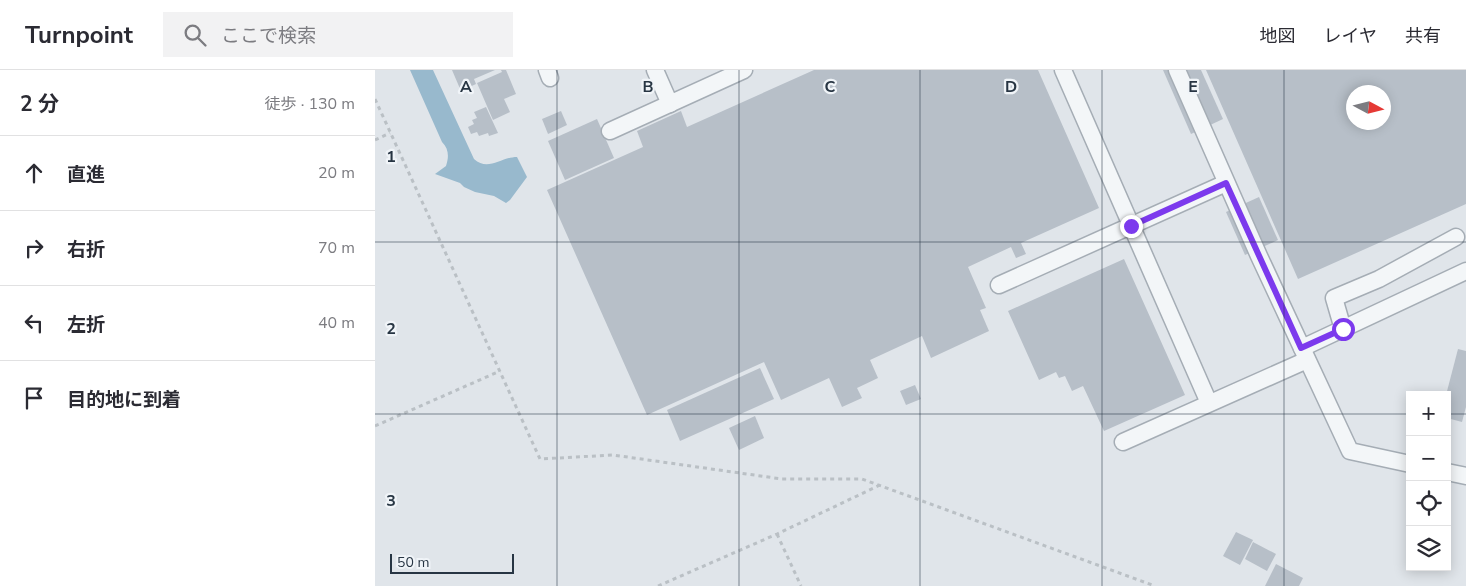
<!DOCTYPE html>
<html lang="ja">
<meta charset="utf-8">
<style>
:root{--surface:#fff;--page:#f2f2f3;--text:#2b2b33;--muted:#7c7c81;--line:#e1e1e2}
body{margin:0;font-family:"Nunito Sans","Noto Sans JP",sans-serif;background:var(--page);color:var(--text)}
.controls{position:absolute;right:15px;bottom:15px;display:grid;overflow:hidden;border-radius:0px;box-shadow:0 2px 12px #0003}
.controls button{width:45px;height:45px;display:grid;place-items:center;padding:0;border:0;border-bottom:1px solid var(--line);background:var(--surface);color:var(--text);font:25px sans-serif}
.compass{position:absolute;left:971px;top:15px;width:45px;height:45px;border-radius:50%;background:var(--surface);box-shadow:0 2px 12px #0003;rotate:97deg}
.scale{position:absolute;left:15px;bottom:12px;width:124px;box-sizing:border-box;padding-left:5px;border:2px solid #273543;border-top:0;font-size:14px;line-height:18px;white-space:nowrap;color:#273543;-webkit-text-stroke:4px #f0f4f8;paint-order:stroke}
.stop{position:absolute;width:15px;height:15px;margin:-11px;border:4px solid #7c3aed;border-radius:50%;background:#fff}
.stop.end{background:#7c3aed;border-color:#fff;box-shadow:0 1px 5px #0008}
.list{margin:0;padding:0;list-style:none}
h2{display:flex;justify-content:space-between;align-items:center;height:65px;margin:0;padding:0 20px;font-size:21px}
h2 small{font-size:16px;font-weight:400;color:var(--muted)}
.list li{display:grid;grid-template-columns:32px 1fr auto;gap:15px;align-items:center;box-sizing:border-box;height:75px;padding:0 20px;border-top:1px solid var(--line)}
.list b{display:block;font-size:19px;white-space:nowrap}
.list em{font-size:16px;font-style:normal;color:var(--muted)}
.icon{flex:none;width:28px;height:28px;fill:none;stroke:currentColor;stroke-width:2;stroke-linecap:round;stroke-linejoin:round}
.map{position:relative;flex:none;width:1091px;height:516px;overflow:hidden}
header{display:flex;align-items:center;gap:30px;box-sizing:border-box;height:70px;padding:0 25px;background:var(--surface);border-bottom:1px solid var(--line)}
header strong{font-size:24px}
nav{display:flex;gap:28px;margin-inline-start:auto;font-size:18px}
.search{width:350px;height:45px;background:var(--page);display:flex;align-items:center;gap:12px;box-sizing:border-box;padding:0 18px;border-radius:0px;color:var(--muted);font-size:19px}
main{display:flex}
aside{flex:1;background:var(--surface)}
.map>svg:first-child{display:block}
.water{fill:#98b9cd}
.building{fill:#b7bfc8;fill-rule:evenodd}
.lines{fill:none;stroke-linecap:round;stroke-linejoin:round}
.minor-casing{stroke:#a5adb5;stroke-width:19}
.path{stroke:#bac0c5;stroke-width:3;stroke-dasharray:4 4;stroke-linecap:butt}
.minor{stroke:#f3f6f8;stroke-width:16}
.route{stroke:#7c3aed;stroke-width:6}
.grid{fill:none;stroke:#273543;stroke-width:1;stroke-opacity:0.55}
.grid-label{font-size:16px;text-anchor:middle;font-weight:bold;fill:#273543;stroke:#f0f4f8;stroke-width:4.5;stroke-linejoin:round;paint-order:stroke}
</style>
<header>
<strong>Turnpoint</strong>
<div class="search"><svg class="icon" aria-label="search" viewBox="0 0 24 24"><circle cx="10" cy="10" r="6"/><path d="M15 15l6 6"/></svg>ここで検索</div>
<nav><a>地図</a><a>レイヤ</a><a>共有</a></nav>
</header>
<main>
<aside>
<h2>2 分<small>徒歩 · 130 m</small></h2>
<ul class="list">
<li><svg class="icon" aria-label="ahead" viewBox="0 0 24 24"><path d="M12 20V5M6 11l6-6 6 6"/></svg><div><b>直進</b></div><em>20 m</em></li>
<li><svg class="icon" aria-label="right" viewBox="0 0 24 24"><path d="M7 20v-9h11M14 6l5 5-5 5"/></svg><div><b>右折</b></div><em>70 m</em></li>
<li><svg class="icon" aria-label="left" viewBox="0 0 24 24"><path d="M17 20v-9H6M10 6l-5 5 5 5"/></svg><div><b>左折</b></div><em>40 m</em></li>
<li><svg class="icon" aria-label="arrive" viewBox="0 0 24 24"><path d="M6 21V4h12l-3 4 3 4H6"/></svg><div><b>目的地に到着</b></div></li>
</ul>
</aside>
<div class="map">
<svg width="1091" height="516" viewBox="0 0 1091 516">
<rect width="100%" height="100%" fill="#e0e5ea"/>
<path class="water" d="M35 0H58L99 89C113 102 126 87 142 87L152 107 135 130 131 133 119 126 100 122 89 117 85 113 60 104 71 96C74 87 74 79 67 72Z"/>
<g class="building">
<path d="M77 0H120L99 9 101 14 86 21Z"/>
<path d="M126 0H131L141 24 129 29 135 42 118 50 102 13 127 2Z"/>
<path d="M439 0H663L724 138 646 173 651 184 641 188 636 177 593 197 611 238 605 240 614 261 556 288 547 266 495 290 503 308 482 318 487 328 467 337 454 308 406 330 389 292 272 345 172 120 268 77 262 61 306 41 312 57Z"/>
<path d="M788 0H826L848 49 816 64Z"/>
<path d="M831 0H1091V134L923 209ZM978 22H1008V52H978Z"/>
<path d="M111 37 123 63 114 66 113 63 104 66 102 62 96 64 93 57 99 54 97 50 102 48 99 42Z"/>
<path d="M186 41 192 55 173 64 167 49Z"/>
<path d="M222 49 239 88 190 110 173 71Z"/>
<path d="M884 127 903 170 870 185 851 142Z"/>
<path d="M749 189 810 325 729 361 708 316 697 321 690 306 684 308 681 302 664 310 633 241Z"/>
<path d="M1083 279 1091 281V337L1087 352 1072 348 1071 325Z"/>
<path d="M385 298 399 329 305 371 292 340Z"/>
<path d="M540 315 546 329 531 335 525 321Z"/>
<path d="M380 346 389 368 364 380 354 358Z"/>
<path d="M861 462 878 470 865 495 848 486Z"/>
<path d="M878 472 901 484 892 501 870 489Z"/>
<path d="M901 494 928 508 924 516H890Z"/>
</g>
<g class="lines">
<defs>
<g id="minor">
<path d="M172 0 175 8"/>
<path d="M280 0 295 34"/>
<path d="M688 0 834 333"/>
<path d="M802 0 884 186 975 381 1035 394"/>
<path d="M235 61 369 0"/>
<path d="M624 215 851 113"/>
<path d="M968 259 959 228 1004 209 1081 167"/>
<path d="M927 278 1091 201"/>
<path d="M748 372 932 290"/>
<path d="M1072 402 1091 406"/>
</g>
</defs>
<use href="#minor" class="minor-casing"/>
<g class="path">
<path d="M0 29 165 389 238 385 407 409H487L780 516"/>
<path d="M0 70 15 63"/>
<path d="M0 356 125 301"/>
<path d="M402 464 426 516"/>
<path d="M283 516 402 464 505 415"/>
</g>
<use href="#minor" class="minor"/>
</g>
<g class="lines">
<path class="route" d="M756 156 851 113 926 278 968 259"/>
</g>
<path class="grid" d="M182 0V516M364 0V516M545 0V516M727 0V516M909 0V516M0 172H1091M0 344H1035M1072 344H1091"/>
<g class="grid-label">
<text x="91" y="22">A</text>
<text x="273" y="22">B</text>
<text x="455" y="22">C</text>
<text x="636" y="22">D</text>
<text x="818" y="22">E</text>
<text x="16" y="92">1</text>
<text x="16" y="264">2</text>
<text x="16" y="436">3</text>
</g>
</svg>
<div class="controls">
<button>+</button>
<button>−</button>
<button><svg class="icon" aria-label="locate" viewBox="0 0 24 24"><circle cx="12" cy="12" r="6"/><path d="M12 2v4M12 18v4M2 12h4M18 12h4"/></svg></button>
<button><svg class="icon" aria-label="layers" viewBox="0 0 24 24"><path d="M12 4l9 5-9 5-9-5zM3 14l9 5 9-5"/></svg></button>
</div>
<svg class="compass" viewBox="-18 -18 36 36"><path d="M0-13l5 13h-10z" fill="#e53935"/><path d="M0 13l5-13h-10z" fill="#7c7c81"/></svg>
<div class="scale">50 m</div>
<div class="stop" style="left:968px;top:259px"></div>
<div class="stop end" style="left:756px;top:156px"></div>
</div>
</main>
